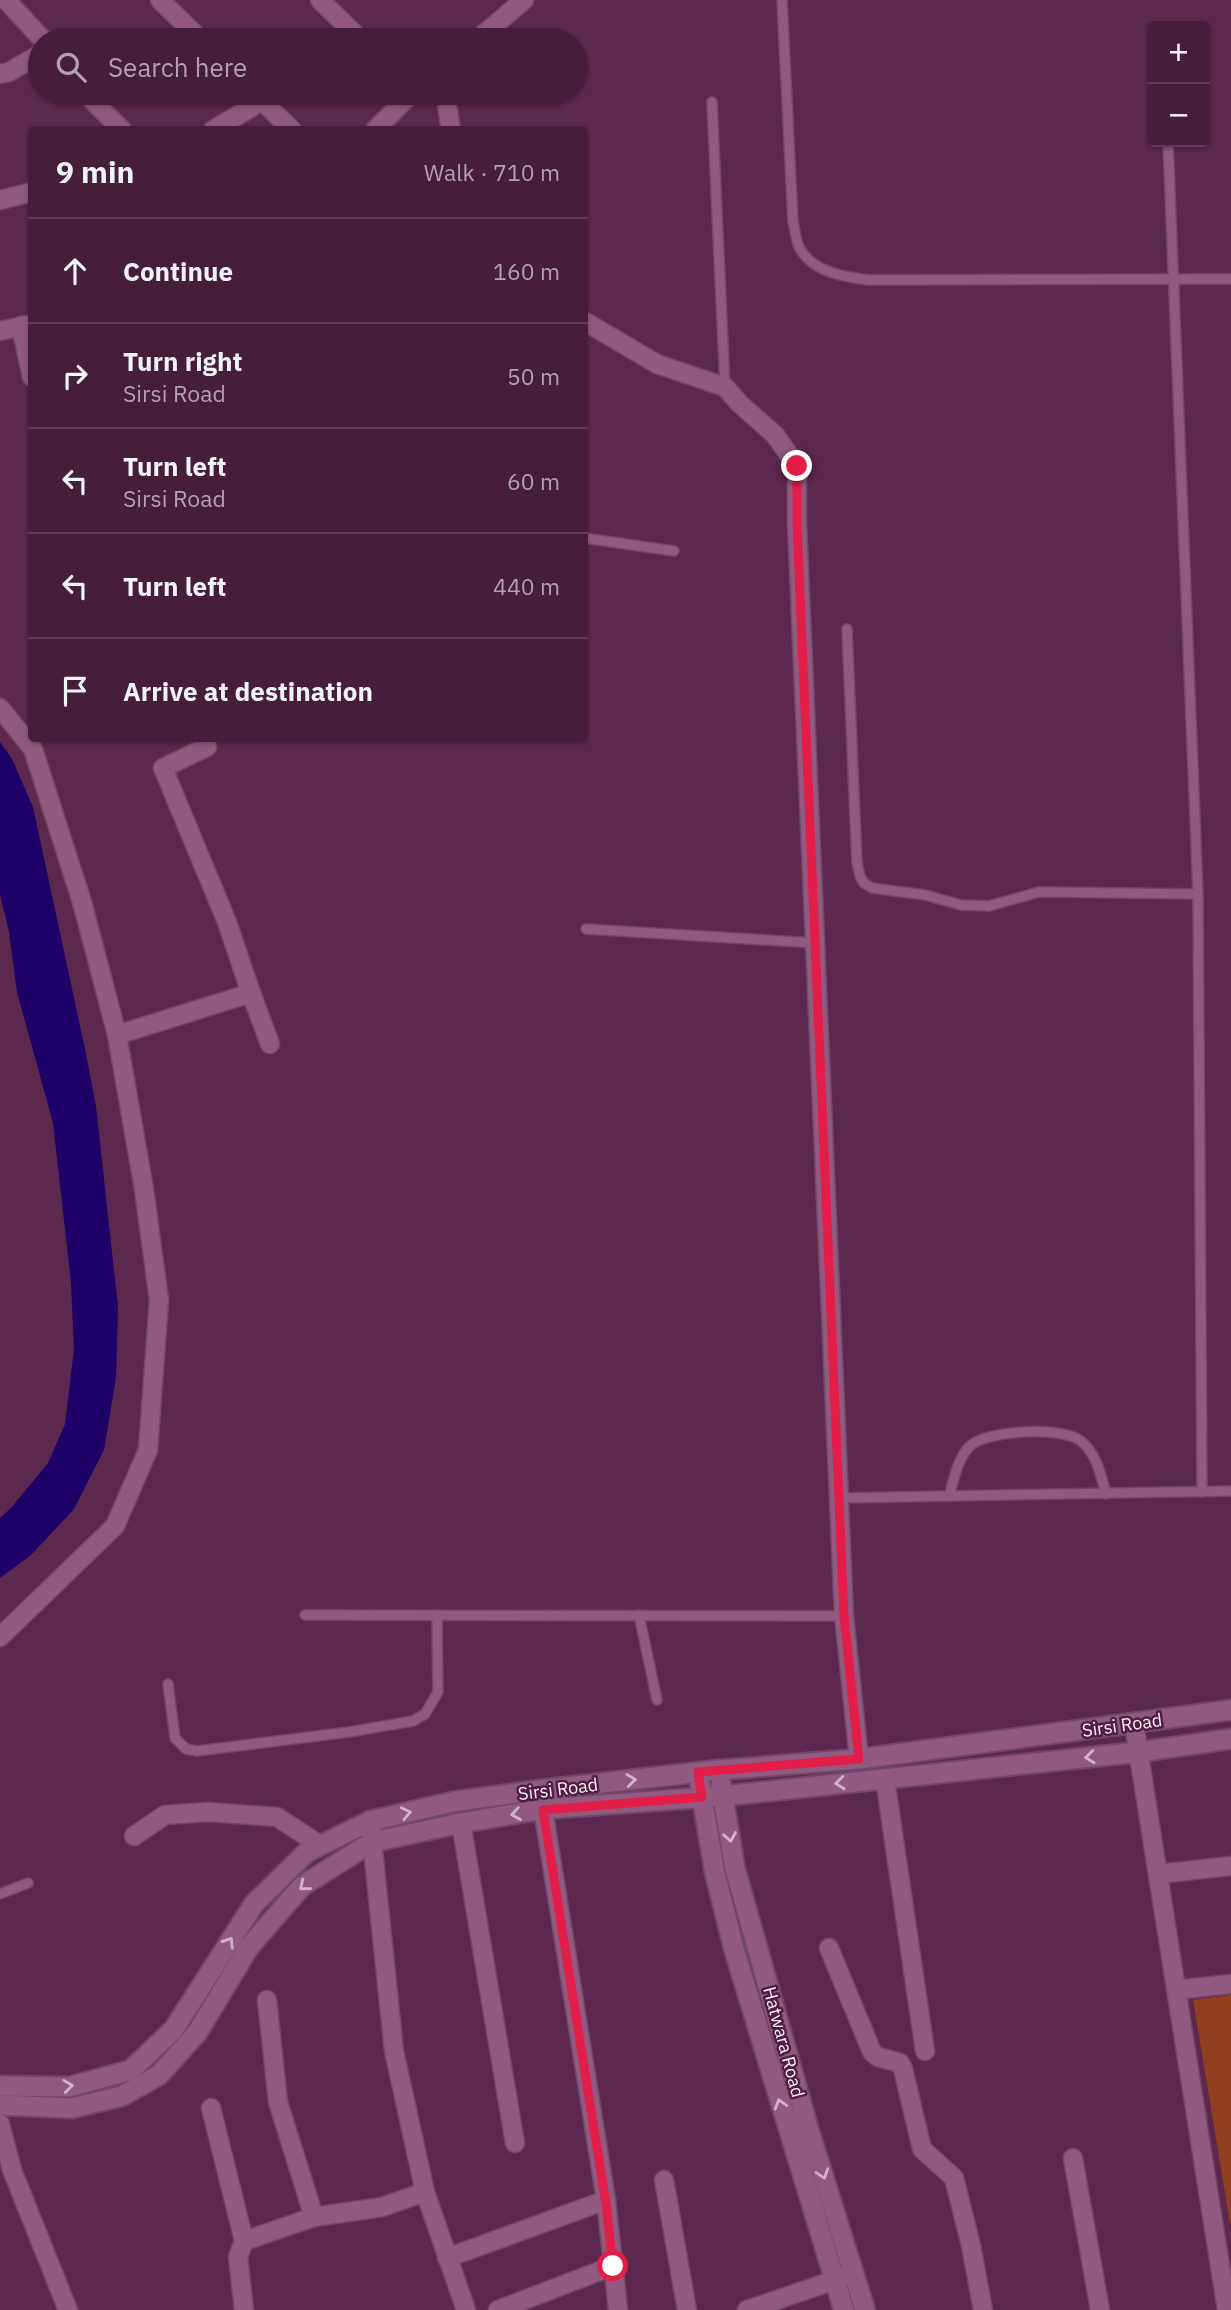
<!DOCTYPE html>
<meta charset="utf-8">
<style>
:root{--surface:#451e3a;--page:#4c2742;--text:#f1f3f6;--muted:#b0a2af;--line:#5d3c54}
body{margin:0;font-family:"IBM Plex Sans",sans-serif;background:var(--page);color:var(--text)}
.controls{position:absolute;right:21px;top:21px;display:grid;overflow:hidden;border-radius:7px;box-shadow:0 2px 5px #0004}
.controls button{width:63px;height:63px;display:grid;place-items:center;padding:0;border:0;border-bottom:2px solid var(--line);background:var(--surface);color:var(--text);font:35px sans-serif}
.stop{position:absolute;width:21px;height:21px;margin:-16px;border:5px solid #e11d48;border-radius:50%;background:#fff}
.stop.end{background:#e11d48;border-color:#fff;box-shadow:0 2px 7px #0008}
.list{margin:0;padding:0;list-style:none}
h2{display:flex;justify-content:space-between;align-items:center;height:91px;margin:0;padding:0 28px;font-size:30px}
h2 small{font-size:23px;font-weight:400;color:var(--muted)}
.list li{display:grid;grid-template-columns:46px 1fr auto;gap:21px;align-items:center;box-sizing:border-box;height:105px;padding:0 28px;border-top:2px solid var(--line)}
.list b{display:block;font-size:26px;white-space:nowrap}
.list p{margin:0;font-size:23px;white-space:nowrap;color:var(--muted)}
.list em{font-size:23px;font-style:normal;color:var(--muted)}
.icon{flex:none;width:38px;height:38px;fill:none;stroke:currentColor;stroke-width:2;stroke-linecap:round;stroke-linejoin:round}
.map{position:relative;flex:none;width:1231px;height:2310px;overflow:hidden}
.search{position:absolute;background:var(--surface);box-shadow:0 2px 5px #0004;left:28px;top:28px;width:560px;height:77px;display:flex;align-items:center;gap:18px;box-sizing:border-box;padding:0 24px;border-radius:38px;color:var(--muted);font-size:26px}
.panel{position:absolute;background:var(--surface);box-shadow:0 2px 5px #0004;left:28px;top:126px;width:560px;height:616px;border-radius:7px}
.map>svg:first-child{display:block}
.green{fill:#923f20}
.water{fill:#1d0068}
.lines{fill:none;stroke-linecap:round;stroke-linejoin:round}
.service-casing{stroke:#704865;stroke-width:12}
.minor-casing{stroke:#704865;stroke-width:21}
.tertiary-casing{stroke:#704865;stroke-width:23}
.service{stroke:#91597f;stroke-width:9}
.minor{stroke:#91597f;stroke-width:18}
.tertiary{stroke:#91597f;stroke-width:19}
.oneway{stroke:#d1b3c7}
.route{stroke:#e11d48;stroke-width:9}
.labels{text-anchor:middle;dominant-baseline:central;stroke-width:5;stroke-linejoin:round;paint-order:stroke}
.street-label{font-size:18px;fill:#fceff7;stroke:#501e42}
</style>
<div class="map">
<svg width="1231" height="2310" viewBox="0 0 1231 2310">
<rect width="100%" height="100%" fill="#5c284d"/>
<path class="green" d="M1231 1995V2229L1193 2000Z"/>
<path class="water" d="M0 742 12 759 33 807 85 1049 96 1106 118 1307 116 1378 104 1450 74 1509 31 1555 0 1578V1518L11 1508 48 1463 65 1424 74 1349 71 1283 53 1123 17 992 9 932 0 894Z"/>
<g class="lines">
<defs>
<g id="service">
<path d="M782 0 793 222C795 230 796 242 800 249 814 273 846 277 869 280L1231 279"/>
<path d="M712 102 725 387"/>
<path d="M1168 142 1198 894 1202 1492"/>
<path d="M584 538 674 551"/>
<path d="M847 629 857 863 860 876 864 883 872 888 925 895 961 905 989 906 1039 892 1198 894"/>
<path d="M586 929 815 943"/>
<path d="M949 1496C954 1480 957 1459 970 1446 987 1430 1062 1426 1081 1441 1097 1454 1101 1476 1106 1494"/>
<path d="M839 1498 1231 1491"/>
<path d="M305 1615 844 1616"/>
<path d="M639 1615 657 1700"/>
<path d="M168 1684 175 1738 186 1749 197 1751 349 1732 413 1721 425 1714 438 1692 437 1615"/>
<path d="M0 1894 28 1883"/>
</g>
<g id="minor">
<path d="M6 0 43 40"/>
<path d="M160 0 201 40"/>
<path d="M320 0 361 40"/>
<path d="M477 40 524 0"/>
<path d="M0 74 9 72 40 54"/>
<path d="M85 93 122 130"/>
<path d="M254 93 292 130"/>
<path d="M445 93 451 130"/>
<path d="M213 130 262 101"/>
<path d="M375 130 412 93"/>
<path d="M0 200 32 192"/>
<path d="M584 321 657 364 725 387 740 404 775 435 797 466V524L844 1616 859 1759"/>
<path d="M21 326 32 377"/>
<path d="M0 331 32 324"/>
<path d="M0 708 33 749 82 902 117 1035 144 1189 159 1300 148 1450 115 1526 0 1637"/>
<path d="M251 993 270 1044"/>
<path d="M117 1035 251 993 227 922 163 768 207 747 204 738"/>
<path d="M1134 1724 1227 2310"/>
<path d="M885 1779 925 2051"/>
<path d="M543 1809 606 2200 618 2310"/>
<path d="M370 1821 394 2051 425 2192 466 2310"/>
<path d="M461 1823 515 2143"/>
<path d="M134 1836 165 1815 208 1812 277 1817 320 1845"/>
<path d="M1158 1874 1231 1866"/>
<path d="M829 1948 872 2052 878 2057 900 2063 903 2069 922 2149 954 2178 971 2246 983 2310"/>
<path d="M1176 1990 1231 1984"/>
<path d="M267 2000 278 2102 314 2217 382 2207 425 2192"/>
<path d="M211 2108 244 2241 314 2217"/>
<path d="M0 2124 12 2170 68 2310"/>
<path d="M1073 2158 1100 2310"/>
<path d="M664 2180 687 2310"/>
<path d="M447 2258 606 2200"/>
<path d="M244 2310 238 2257 244 2241"/>
<path d="M498 2310 613 2266"/>
<path d="M747 2310 847 2276"/>
</g>
<g id="tertiary">
<path d="M700 1785 715 1873 734 1949 844 2310"/>
<path d="M721 1785 735 1869 809 2131 865 2310"/>
<path d="M0 2086 69 2087 131 2070 174 2029 254 1904 307 1852 370 1821 457 1801 540 1790 718 1770 859 1759 1231 1710"/>
<path d="M0 2105 72 2108 122 2096 159 2075 197 2033 249 1947 302 1886 372 1842 461 1823 543 1809 723 1796 1139 1752 1231 1739"/>
</g>
</defs>
<use href="#service" class="service-casing"/>
<use href="#minor" class="minor-casing"/>
<use href="#tertiary" class="tertiary-casing"/>
<use href="#service" class="service"/>
<use href="#minor" class="minor"/>
<use href="#tertiary" class="tertiary"/>
</g>
<defs><path id="oneway-chevron" d="M-2-3.5L2.5 0L-2 3.5" fill="none" stroke-width="1.6" stroke-linecap="round" stroke-linejoin="round" transform="scale(1.75)"/></defs>
<g class="oneway">
<use href="#oneway-chevron" transform="translate(1090 1757) rotate(174)"/>
<use href="#oneway-chevron" transform="translate(631 1780) rotate(-7)"/>
<use href="#oneway-chevron" transform="translate(840 1783) rotate(174)"/>
<use href="#oneway-chevron" transform="translate(406 1813) rotate(-12)"/>
<use href="#oneway-chevron" transform="translate(516 1814) rotate(171)"/>
<use href="#oneway-chevron" transform="translate(730 1837) rotate(80)"/>
<use href="#oneway-chevron" transform="translate(304 1886) rotate(141)"/>
<use href="#oneway-chevron" transform="translate(229 1942) rotate(-57)"/>
<use href="#oneway-chevron" transform="translate(68 2086) rotate(-7)"/>
<use href="#oneway-chevron" transform="translate(780 2104) rotate(-107)"/>
<use href="#oneway-chevron" transform="translate(823 2174) rotate(72)"/>
</g>
<g class="lines">
<path class="route" d="M613 2266 606 2204 543 1810 702 1797 698 1772 859 1759 844 1616 797 524V466"/>
</g>
<g class="labels">
<g class="street-label">
<text transform="translate(1122 1725) rotate(-8)">Sirsi Road</text>
<text transform="translate(558 1789) rotate(-7)">Sirsi Road</text>
<text transform="translate(784 2042) rotate(75)">Hatwara Road</text>
</g>
</g>
</svg>
<div class="controls">
<button>+</button>
<button>−</button>
</div>
<div class="stop" style="left:613px;top:2266px"></div>
<div class="stop end" style="left:797px;top:466px"></div>
<div class="search"><svg class="icon" aria-label="search" viewBox="0 0 24 24"><circle cx="10" cy="10" r="6"/><path d="M15 15l6 6"/></svg>Search here</div>
<section class="panel">
<h2>9 min<small>Walk · 710 m</small></h2>
<ul class="list">
<li><svg class="icon" aria-label="ahead" viewBox="0 0 24 24"><path d="M12 20V5M6 11l6-6 6 6"/></svg><div><b>Continue</b></div><em>160 m</em></li>
<li><svg class="icon" aria-label="right" viewBox="0 0 24 24"><path d="M7 20v-9h11M14 6l5 5-5 5"/></svg><div><b>Turn right</b><p>Sirsi Road</p></div><em>50 m</em></li>
<li><svg class="icon" aria-label="left" viewBox="0 0 24 24"><path d="M17 20v-9H6M10 6l-5 5 5 5"/></svg><div><b>Turn left</b><p>Sirsi Road</p></div><em>60 m</em></li>
<li><svg class="icon" aria-label="left" viewBox="0 0 24 24"><path d="M17 20v-9H6M10 6l-5 5 5 5"/></svg><div><b>Turn left</b></div><em>440 m</em></li>
<li><svg class="icon" aria-label="arrive" viewBox="0 0 24 24"><path d="M6 21V4h12l-3 4 3 4H6"/></svg><div><b>Arrive at destination</b></div></li>
</ul>
</section>
</div>
